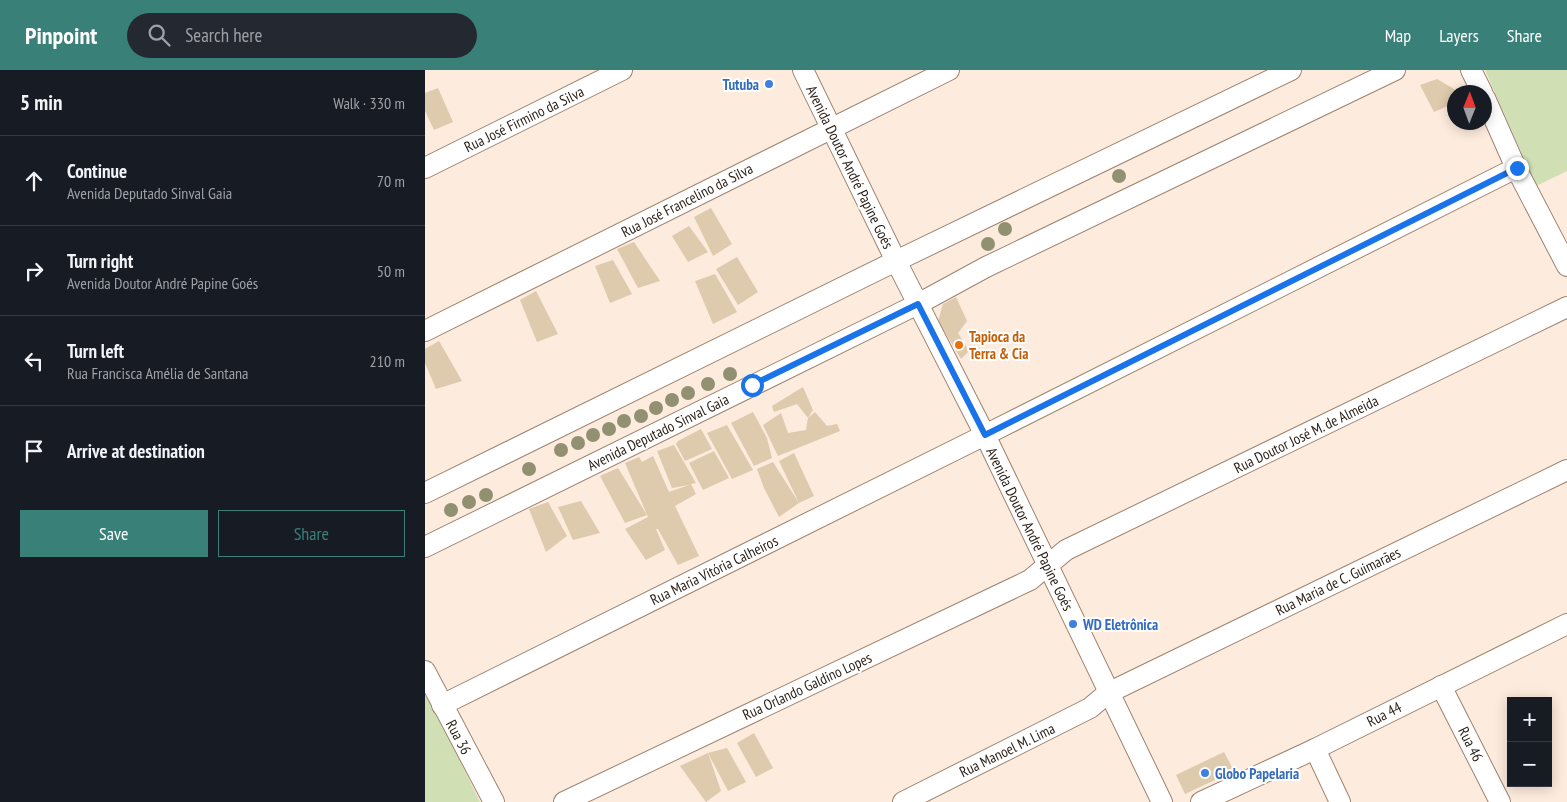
<!DOCTYPE html>
<meta charset="utf-8">
<style>
:root{--surface:#171b24;--page:#242831;--text:#f1f3f6;--muted:#9ea1a6;--line:#363941;--accent:#398078}
body{margin:0;font-family:"PT Sans Narrow",sans-serif;background:var(--page);color:var(--text)}
.controls{position:absolute;right:15px;bottom:15px;display:grid;overflow:hidden;border-radius:0px;box-shadow:0 2px 12px #0003}
.controls button{width:45px;height:45px;display:grid;place-items:center;padding:0;border:0;border-bottom:1px solid var(--line);background:var(--surface);color:var(--text);font:25px sans-serif}
.compass{position:absolute;left:1022px;top:15px;width:45px;height:45px;border-radius:50%;background:var(--surface);box-shadow:0 2px 12px #0003;rotate:1deg}
.stop{position:absolute;width:15px;height:15px;margin:-11px;border:4px solid #1a73e8;border-radius:50%;background:#fff}
.stop.end{background:#1a73e8;border-color:#fff;box-shadow:0 1px 5px #0008}
.list{margin:0;padding:0;list-style:none}
h2{display:flex;justify-content:space-between;align-items:center;height:65px;margin:0;padding:0 20px;font-size:21px}
h2 small{font-size:16px;font-weight:400;color:var(--muted)}
.list li{display:grid;grid-template-columns:32px 1fr auto;gap:15px;align-items:center;box-sizing:border-box;height:90px;padding:0 20px;border-top:1px solid var(--line)}
.list b{display:block;font-size:19px;white-space:nowrap}
.list p{margin:0;font-size:16px;white-space:nowrap;color:var(--muted)}
.list em{font-size:16px;font-style:normal;color:var(--muted)}
.actions{display:flex;gap:10px;padding:15px 20px}
.actions a{flex:1;padding:11px 0;border:1px solid var(--accent);border-radius:0px;text-align:center;font-size:18px;color:var(--accent)}
.actions .main{background:var(--accent);color:#fff}
.icon{flex:none;width:28px;height:28px;fill:none;stroke:currentColor;stroke-width:2;stroke-linecap:round;stroke-linejoin:round}
.map{position:relative;flex:none;width:1142px;height:732px;overflow:hidden}
header{display:flex;align-items:center;gap:30px;box-sizing:border-box;height:70px;padding:0 25px;background:var(--accent);color:#fff}
header strong{font-size:24px}
nav{display:flex;gap:28px;margin-inline-start:auto;font-size:18px}
.search{width:350px;height:45px;background:var(--page);display:flex;align-items:center;gap:12px;box-sizing:border-box;padding:0 18px;border-radius:28px;color:var(--muted);font-size:19px}
main{display:flex}
aside{flex:1;background:var(--surface)}
.map>svg:first-child{display:block}
.green{fill:#d0e0b4}
.building{fill:#decaad}
.lines{fill:none;stroke-linecap:round;stroke-linejoin:round}
.minor-casing{stroke:#9e836e;stroke-width:22}
.minor{stroke:#fff;stroke-width:20}
.tree{fill:#919171}
.route{stroke:#1a73e8;stroke-width:6}
.shop-dot{fill:#3f7fe0;stroke:#fff;stroke-width:2}
.food-dot{fill:#e8710a;stroke:#fff;stroke-width:2}
.labels{text-anchor:middle;dominant-baseline:central;stroke-width:4;stroke-linejoin:round;paint-order:stroke}
.shop-label{font-size:15px;font-weight:bold;fill:#366cbe;stroke:#fff;text-anchor:start}
.street-label{font-size:15px;fill:#291e16;stroke:#fff}
.food-label{font-size:15px;font-weight:bold;fill:#c56008;stroke:#fff;text-anchor:start}
</style>
<header>
<strong>Pinpoint</strong>
<div class="search"><svg class="icon" aria-label="search" viewBox="0 0 24 24"><circle cx="10" cy="10" r="6"/><path d="M15 15l6 6"/></svg>Search here</div>
<nav><a>Map</a><a>Layers</a><a>Share</a></nav>
</header>
<main>
<aside>
<h2>5 min<small>Walk · 330 m</small></h2>
<ul class="list">
<li><svg class="icon" aria-label="ahead" viewBox="0 0 24 24"><path d="M12 20V5M6 11l6-6 6 6"/></svg><div><b>Continue</b><p>Avenida Deputado Sinval Gaia</p></div><em>70 m</em></li>
<li><svg class="icon" aria-label="right" viewBox="0 0 24 24"><path d="M7 20v-9h11M14 6l5 5-5 5"/></svg><div><b>Turn right</b><p>Avenida Doutor André Papine Goés</p></div><em>50 m</em></li>
<li><svg class="icon" aria-label="left" viewBox="0 0 24 24"><path d="M17 20v-9H6M10 6l-5 5 5 5"/></svg><div><b>Turn left</b><p>Rua Francisca Amélia de Santana</p></div><em>210 m</em></li>
<li><svg class="icon" aria-label="arrive" viewBox="0 0 24 24"><path d="M6 21V4h12l-3 4 3 4H6"/></svg><div><b>Arrive at destination</b></div></li>
</ul>
<div class="actions"><a class="main">Save</a><a>Share</a></div>
</aside>
<div class="map">
<svg width="1142" height="732" viewBox="0 0 1142 732">
<rect width="100%" height="100%" fill="#fdebdd"/>
<g class="green">
<path d="M1060 0H1142V101L1111 116Z"/>
<path d="M0 620 55 732H0Z"/>
</g>
<g class="building">
<path d="M1012 9 1029 19 1031 22H1030V33L1009 42 995 15Z"/>
<path d="M13 18 28 52 9 60 0 41V23Z"/>
<path d="M286 138 307 174 288 186 269 147Z"/>
<path d="M264 156 283 182 263 192 247 166Z"/>
<path d="M209 172 235 211 213 218 192 179Z"/>
<path d="M312 187 333 222 313 235 291 199Z"/>
<path d="M188 190 207 224 185 233 170 196Z"/>
<path d="M290 204 312 242 288 254 270 211Z"/>
<path d="M111 221 133 264 112 272 95 230Z"/>
<path d="M531 227 542 251 533 263 544 281 536 289 513 251 518 234Z"/>
<path d="M14 271 37 311 11 319 0 293V279Z"/>
<path d="M378 317 388 340 383 348 390 342 402 356 412 354 415 361 353 386 338 355 356 343 363 363 381 360 383 348 372 334 349 342 347 336Z"/>
<path d="M328 342 342 368 347 388 329 396 306 353Z"/>
<path d="M302 355 328 400 307 409 282 363Z"/>
<path d="M276 359 287 379 260 391 251 374 253 371Z"/>
<path d="M249 375 271 413 266 414 271 424 250 436 274 486 253 495 233 459H231L240 480 221 490 200 459 223 447 200 393 214 387 217 392 228 386 244 422 264 415 247 418 232 381Z"/>
<path d="M289 381 304 408 278 420 264 393Z"/>
<path d="M369 383 389 426 374 433 354 391Z"/>
<path d="M348 392 374 433 354 447 339 418 332 399Z"/>
<path d="M193 398 222 445 200 453 175 406Z"/>
<path d="M156 431 175 463 148 470 133 437Z"/>
<path d="M123 432 142 466 121 482 104 439Z"/>
<path d="M329 663 348 698 331 707 312 673Z"/>
<path d="M302 678 321 712 303 721 283 683Z"/>
<path d="M799 682 809 701 760 724 751 705Z"/>
<path d="M283 683 296 721 281 732 255 696Z"/>
</g>
<g class="lines">
<defs>
<g id="minor">
<path d="M378 0 471 191 560 365 737 732"/>
<path d="M1046 0 1057 22"/>
<path d="M1060 28 1091 98 1142 196"/>
<path d="M0 98 197 0"/>
<path d="M0 261 524 0"/>
<path d="M0 423 471 191 866 0"/>
<path d="M0 477 493 234 561 197 970 0"/>
<path d="M0 601 69 732"/>
<path d="M1016 616 1075 732"/>
<path d="M17 635 560 365 1091 98"/>
<path d="M890 679 915 732"/>
<path d="M139 732 605 510 641 480 1142 237"/>
<path d="M478 732 665 638 683 623 1142 400"/>
<path d="M776 732 890 679 1142 554"/>
</g>
</defs>
<use href="#minor" class="minor-casing"/>
<use href="#minor" class="minor"/>
</g>
<g class="tree">
<circle cx="694" cy="106" r="7"/>
<circle cx="580" cy="159" r="7"/>
<circle cx="563" cy="174" r="7"/>
<circle cx="305" cy="304" r="7"/>
<circle cx="283" cy="314" r="7"/>
<circle cx="263" cy="323" r="7"/>
<circle cx="247" cy="330" r="7"/>
<circle cx="231" cy="338" r="7"/>
<circle cx="216" cy="346" r="7"/>
<circle cx="199" cy="351" r="7"/>
<circle cx="184" cy="359" r="7"/>
<circle cx="168" cy="365" r="7"/>
<circle cx="153" cy="373" r="7"/>
<circle cx="136" cy="380" r="7"/>
<circle cx="104" cy="399" r="7"/>
<circle cx="61" cy="425" r="7"/>
<circle cx="44" cy="432" r="7"/>
<circle cx="26" cy="440" r="7"/>
</g>
<g class="lines">
<path class="route" d="M327 315 493 234 560 365 1092 98"/>
</g>
<g class="shop-dot">
<circle cx="344" cy="14" r="5"/>
<circle cx="648" cy="554" r="5"/>
<circle cx="780" cy="703" r="5"/>
</g>
<circle class="food-dot" cx="534" cy="275" r="5"/>
<g class="labels">
<g class="shop-label">
<text x="334" y="14" text-anchor="end">Tutuba</text>
<text x="658" y="554">WD Eletrônica</text>
<text x="790" y="703">Globo Papelaria</text>
</g>
<g class="street-label">
<text transform="translate(99 49) rotate(-26)">Rua José Firmino da Silva</text>
<text transform="translate(425 97) rotate(64)">Avenida Doutor André Papine Goés</text>
<text transform="translate(262 130) rotate(-27)">Rua José Francelino da Silva</text>
<text transform="translate(233 362) rotate(-26)">Avenida Deputado Sinval Gaia</text>
<text transform="translate(881 364) rotate(-26)">Rua Doutor José M. de Almeida</text>
<text transform="translate(605 459) rotate(64)">Avenida Doutor André Papine Goés</text>
<text transform="translate(289 500) rotate(-26)">Rua Maria Vitória Calheiros</text>
<text transform="translate(913 511) rotate(-26)">Rua Maria de C. Guimarães</text>
<text transform="translate(382 616) rotate(-25)">Rua Orlando Galdino Lopes</text>
<text transform="translate(959 644) rotate(-27)">Rua 44</text>
<text transform="translate(34 667) rotate(62)">Rua 36</text>
<text transform="translate(1046 674) rotate(63)">Rua 46</text>
<text transform="translate(582 680) rotate(-26)">Rua Manoel M. Lima</text>
</g>
<g class="food-label">
<text x="544" y="266">Tapioca da<tspan x="544" dy="17">Terra &amp; Cia</tspan></text>
</g>
</g>
</svg>
<div class="controls">
<button>+</button>
<button>−</button>
</div>
<svg class="compass" viewBox="-18 -18 36 36"><path d="M0-13l5 13h-10z" fill="#e53935"/><path d="M0 13l5-13h-10z" fill="#9ea1a6"/></svg>
<div class="stop" style="left:327px;top:315px"></div>
<div class="stop end" style="left:1092px;top:98px"></div>
</div>
</main>
